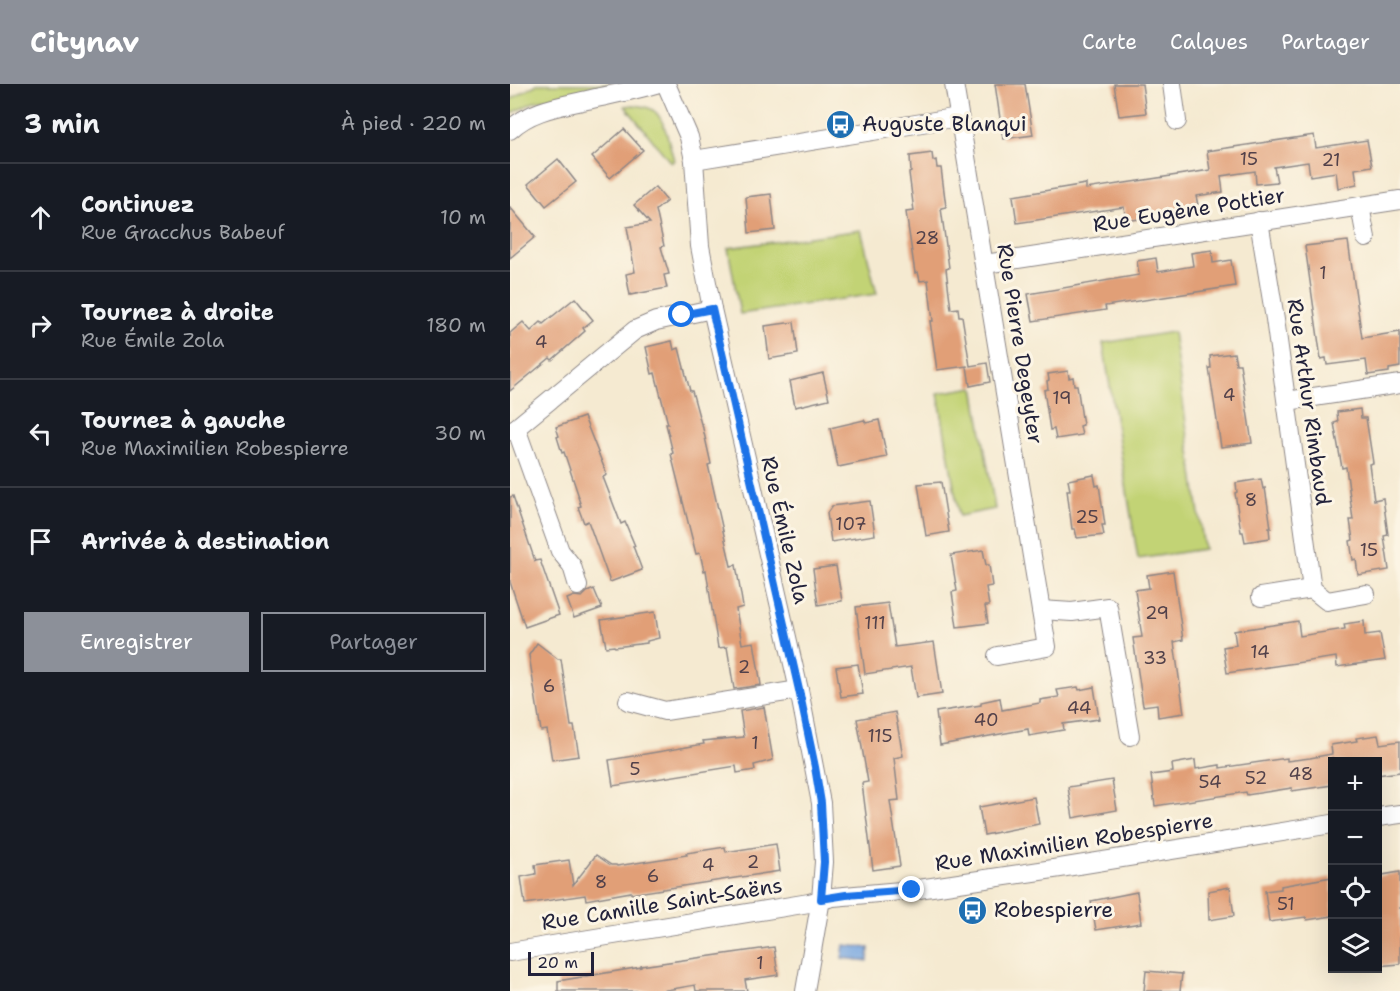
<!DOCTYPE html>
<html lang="fr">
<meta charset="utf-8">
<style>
:root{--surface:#171b24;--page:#20242c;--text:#f1f3f6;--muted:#9ea1a6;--line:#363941;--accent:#8c9099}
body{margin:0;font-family:"Shantell Sans",sans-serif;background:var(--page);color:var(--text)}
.controls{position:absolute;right:18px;bottom:18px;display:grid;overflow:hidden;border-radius:0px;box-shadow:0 6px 24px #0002}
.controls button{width:54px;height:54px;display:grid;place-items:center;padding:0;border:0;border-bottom:2px solid var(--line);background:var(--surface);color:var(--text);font:30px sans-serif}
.scale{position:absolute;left:18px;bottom:15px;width:66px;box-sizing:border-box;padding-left:6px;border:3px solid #22223b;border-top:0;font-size:16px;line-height:21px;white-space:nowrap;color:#22223b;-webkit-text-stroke:4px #fcf5e5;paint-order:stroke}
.stop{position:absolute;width:18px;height:18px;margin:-14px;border:4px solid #1a73e8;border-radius:50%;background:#fff}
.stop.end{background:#1a73e8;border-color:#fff;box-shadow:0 2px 6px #0008}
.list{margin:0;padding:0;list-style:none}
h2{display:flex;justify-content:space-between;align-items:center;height:78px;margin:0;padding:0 24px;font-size:26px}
h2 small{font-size:20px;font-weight:400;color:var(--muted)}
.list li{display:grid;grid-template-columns:39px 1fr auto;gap:18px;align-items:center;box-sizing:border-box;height:108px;padding:0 24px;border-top:2px solid var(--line)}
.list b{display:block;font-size:22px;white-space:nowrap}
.list p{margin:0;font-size:20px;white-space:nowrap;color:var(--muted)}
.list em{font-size:20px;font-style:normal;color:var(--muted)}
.actions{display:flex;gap:12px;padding:18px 24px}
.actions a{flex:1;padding:14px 0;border:2px solid var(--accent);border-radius:0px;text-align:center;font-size:21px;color:var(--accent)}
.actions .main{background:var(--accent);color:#fff}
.icon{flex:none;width:33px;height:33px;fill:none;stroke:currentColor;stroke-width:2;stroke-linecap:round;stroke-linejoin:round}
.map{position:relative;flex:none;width:890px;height:907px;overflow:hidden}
header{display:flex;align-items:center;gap:36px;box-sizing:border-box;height:84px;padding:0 30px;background:var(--accent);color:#fff}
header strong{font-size:28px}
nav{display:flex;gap:33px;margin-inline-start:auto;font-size:21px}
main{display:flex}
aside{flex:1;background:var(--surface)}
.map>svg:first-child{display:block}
.green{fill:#c2d375;stroke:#727a58;stroke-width:1.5}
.water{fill:#76a5e0;stroke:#4c648e;stroke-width:1.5}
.building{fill:#e19f77}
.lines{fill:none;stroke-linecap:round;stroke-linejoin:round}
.street-casing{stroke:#8c8686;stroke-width:20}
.street{stroke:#fff;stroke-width:18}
.route{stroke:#1a73e8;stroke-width:8}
.labels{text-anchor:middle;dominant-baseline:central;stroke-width:6;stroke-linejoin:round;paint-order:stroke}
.number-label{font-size:18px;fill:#52414a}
.poi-label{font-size:21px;fill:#22223b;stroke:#fcf5e5;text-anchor:start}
.street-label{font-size:21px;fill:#22223b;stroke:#fcf5e5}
</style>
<header>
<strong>Citynav</strong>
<nav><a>Carte</a><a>Calques</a><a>Partager</a></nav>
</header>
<main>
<aside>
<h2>3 min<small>À pied · 220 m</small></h2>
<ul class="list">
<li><svg class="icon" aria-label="ahead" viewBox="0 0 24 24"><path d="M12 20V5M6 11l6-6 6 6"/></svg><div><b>Continuez</b><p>Rue Gracchus Babeuf</p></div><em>10 m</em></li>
<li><svg class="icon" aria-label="right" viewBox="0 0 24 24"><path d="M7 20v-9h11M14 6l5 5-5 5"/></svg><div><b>Tournez à droite</b><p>Rue Émile Zola</p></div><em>180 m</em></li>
<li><svg class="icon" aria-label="left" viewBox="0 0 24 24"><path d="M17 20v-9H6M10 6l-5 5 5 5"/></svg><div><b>Tournez à gauche</b><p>Rue Maximilien Robespierre</p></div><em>30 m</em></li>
<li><svg class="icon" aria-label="arrive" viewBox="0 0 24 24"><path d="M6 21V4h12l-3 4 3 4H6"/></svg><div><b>Arrivée à destination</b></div></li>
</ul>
<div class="actions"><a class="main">Enregistrer</a><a>Partager</a></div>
</aside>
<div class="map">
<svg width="890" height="907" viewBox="0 0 890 907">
<rect width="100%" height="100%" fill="#fcf5e5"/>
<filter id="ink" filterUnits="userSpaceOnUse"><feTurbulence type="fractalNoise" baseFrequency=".0167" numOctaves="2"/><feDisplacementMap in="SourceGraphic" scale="12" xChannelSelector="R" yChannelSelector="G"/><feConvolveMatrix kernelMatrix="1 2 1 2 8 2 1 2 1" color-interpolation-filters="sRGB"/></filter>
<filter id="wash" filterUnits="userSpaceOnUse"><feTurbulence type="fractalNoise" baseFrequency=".008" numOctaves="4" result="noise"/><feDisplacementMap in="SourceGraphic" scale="24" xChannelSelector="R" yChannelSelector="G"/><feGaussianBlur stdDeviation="1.35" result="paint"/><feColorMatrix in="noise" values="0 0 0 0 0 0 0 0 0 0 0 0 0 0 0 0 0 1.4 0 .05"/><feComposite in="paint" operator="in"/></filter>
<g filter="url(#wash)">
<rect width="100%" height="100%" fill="#f5ead1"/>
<g class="green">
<path d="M27 0H99L24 18 0 30V16Z"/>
<path d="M124 21C129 22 134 22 139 24 155 29 159 61 164 76L161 79 115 22Z"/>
<path d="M351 146 367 210 230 230 218 164Z"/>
<path d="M663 248 694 465 628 475 593 259Z"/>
<path d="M464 303 485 425 449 432 428 309Z"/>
</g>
<path class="water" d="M334 861 359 864 358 877 332 874Z"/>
<g id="blocks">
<g class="building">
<path d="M485 0H515L523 51 493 55Z"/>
<path d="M604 0H632L636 29 609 32Z"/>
<path d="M114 45 133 66 100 94 82 73Z"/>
<path d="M804 51 806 64 857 56 862 82 845 85 847 100 828 104 826 88 800 92 798 78 764 83 767 98 746 100 745 87 711 92 713 108 686 112 689 126 678 128 636 133V134L616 137 614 123 507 139 503 112 576 100V105L700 86 697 67Z"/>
<path d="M422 69 423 77 426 76 427 84H431L436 123 431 124 439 184 436 185 441 225 448 224 449 232H452L460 282 477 279 480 298 460 302 457 282 427 286 420 237H423L418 196 410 197 408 188 405 189 396 128 404 127 399 89 401 88 400 72Z"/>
<path d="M48 75 66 98 36 122 18 100Z"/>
<path d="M145 103 157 117 146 126 154 162 151 163 159 190 154 191 157 204 120 211 116 190 125 188 117 143 140 139 124 121Z"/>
<path d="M261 110 265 146 239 149 236 113Z"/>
<path d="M0 123 25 153 0 174Z"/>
<path d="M838 157 852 254 890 248V283L879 285V288L858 291 856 276 817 281 816 274 811 275 795 162Z"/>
<path d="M702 166 703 179 721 176 725 202 595 222 596 226 523 237 518 210 629 191 627 177 646 174 648 188 683 182 681 169Z"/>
<path d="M65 214 83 236 73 244 75 247 42 276 40 274 0 307V249L13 238 21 247 31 238 33 240Z"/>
<path d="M284 238 288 270 259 275 255 242Z"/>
<path d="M162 257 164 266 169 264 180 307H182L191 340H192L201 380 198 381 221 482 226 481 233 523 226 525 232 560 244 558 251 601 224 605 217 563 208 564 196 486 194 487 190 469 186 470 161 370 163 369 156 340H158L145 289 142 290 136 263Z"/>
<path d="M724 269 726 280H730L742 359 711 363 699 284H701L700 272Z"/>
<path d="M558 287 559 294 563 293 564 301H567L573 341 570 342 572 351 546 355 544 345 540 346 534 306 538 305 537 297 539 296 538 290Z"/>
<path d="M313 289 319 315 285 323 280 297Z"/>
<path d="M850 325 851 334H856L863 379 859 380 864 416 873 414 878 451 874 452 879 486 848 491 846 475 843 476 840 457 843 456 840 436H843L836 383 832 384 824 339 828 338 827 328Z"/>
<path d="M74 333 97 391 93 393 111 440 115 438 125 462H123L132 486 100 498 78 437 74 439 68 423 71 422 68 413H69L54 368 52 369 47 353 49 352 46 343Z"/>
<path d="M354 336 356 339 369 336 377 373 328 383 320 344Z"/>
<path d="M584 391 586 402 589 401 595 441H592L594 451 567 454 565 445H562L557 406H560L558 396Z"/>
<path d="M751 395 753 405 755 404 758 423 761 444H759L760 454 735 458 733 448H731L728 428 725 409 727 408 726 399Z"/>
<path d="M431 398 439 448 416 452 408 400Z"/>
<path d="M3 412 25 477 30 476 49 531 15 543 0 498V413Z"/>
<path d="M360 417 365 451 321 458 317 429 322 422Z"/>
<path d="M473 466 476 481H479L482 502 476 503 479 522H475L478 539 447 543 442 508 447 507 441 471Z"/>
<path d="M326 482 332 517 308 521 303 485Z"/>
<path d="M663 487 673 556 664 558 674 629 648 633 647 620 633 622 623 554 632 553 625 506 639 504 637 491Z"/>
<path d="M84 505 92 524 64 534 57 515 64 512 72 513 77 508Z"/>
<path d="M378 519 385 563 424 558 432 610 406 614 401 583 355 590 346 523Z"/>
<path d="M145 528 149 554 137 557V559L105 563 104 562 96 563 91 536Z"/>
<path d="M788 537 790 552 835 545 834 540 854 537 855 551 870 549 875 576 827 583 826 573 717 589 713 563 726 561 724 547Z"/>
<path d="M27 559 48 575H51L61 642H64L69 672 42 676 37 646 31 647 19 571Z"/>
<path d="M348 580 353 610 331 613 326 583Z"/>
<path d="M568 603 569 606 584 603 589 635 553 640 554 646 519 652 518 645 430 661 426 628 471 621V618L490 614 492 626 530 619V616L549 613 547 606Z"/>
<path d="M254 623 263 676 244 681 245 686 227 689 226 682 103 702 99 676 171 664 194 660 193 657 234 653 230 627Z"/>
<path d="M385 628 393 672 384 674 389 716 380 717 390 782 363 786 352 699 358 698 347 635Z"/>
<path d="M868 651 870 660 890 657V688L867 691V678H823L822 673V701L782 707V704L737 711 736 708 645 722 641 691 663 688 662 680 685 676 686 685 710 681V684L777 674V677L800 674 822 670 821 661 847 657 846 654Z"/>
<path d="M602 696 607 726 563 734 558 703Z"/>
<path d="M524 713 529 740 474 751 469 723Z"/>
<path d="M266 760 270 787 121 810V808L76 816 75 811 15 820 11 793 26 790 25 781 59 776 63 801 86 771 101 781H106L107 782 177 771 176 769 215 763 216 768Z"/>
<path d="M890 788V880L867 882V792Z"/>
<path d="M822 793V832L797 836 796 833 759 838 755 807 771 805V802Z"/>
<path d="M720 803 724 832 699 836 698 807Z"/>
<path d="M627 808 631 839 586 846 581 817Z"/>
<path d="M264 863 268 891 235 896 237 907H186L185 901 151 907H48V897L131 883V882Z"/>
<path d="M636 887 672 890 670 907H634Z"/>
</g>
</g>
</g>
<g filter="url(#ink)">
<use href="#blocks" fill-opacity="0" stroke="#8c8686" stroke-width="1.5"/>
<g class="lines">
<defs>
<g id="street">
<path d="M156 0 179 53 184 76 190 162 202 225 289 606 311 719 314 778 311 815 295 907"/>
<path d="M444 0 537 563 487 572"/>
<path d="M662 0 667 37"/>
<path d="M0 46C20 26 51 22 77 16 100 11 123 7 146 0"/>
<path d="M184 76 449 33"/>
<path d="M850 122 856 154"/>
<path d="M749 137 765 235 802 505 817 517 856 510"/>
<path d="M475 180 890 116"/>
<path d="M777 317 890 300"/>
<path d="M6 344 50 467 62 482 68 502"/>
<path d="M0 347 6 344 125 246 146 237 202 225"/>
<path d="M751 513 802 505"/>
<path d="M531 526 562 528 598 523 620 652"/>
<path d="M118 617 155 627 289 606"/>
<path d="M868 733 890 730"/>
<path d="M0 868 299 819 323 813 402 806 550 784 822 740"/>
</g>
</defs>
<use href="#street" class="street-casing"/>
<use href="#street" class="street"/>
</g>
</g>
<g class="lines" filter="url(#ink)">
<path class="route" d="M172 231 202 225 289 606 305 683 311 719 314 778 311 815 336 811 402 806"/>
</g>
<defs>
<symbol id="bus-disc" viewBox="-11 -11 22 22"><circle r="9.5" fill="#1f6fb2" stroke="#fcf5e5"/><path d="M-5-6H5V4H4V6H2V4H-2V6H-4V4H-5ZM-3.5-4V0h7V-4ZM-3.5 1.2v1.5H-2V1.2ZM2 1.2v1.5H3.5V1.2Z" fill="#fff"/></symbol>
</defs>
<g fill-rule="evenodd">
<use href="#bus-disc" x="314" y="24" width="33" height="33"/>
<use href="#bus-disc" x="446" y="810" width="33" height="33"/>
</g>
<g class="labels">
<g class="number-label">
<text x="739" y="75">15</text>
<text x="821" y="76">21</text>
<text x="417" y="154">28</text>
<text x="813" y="189">1</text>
<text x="31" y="258">4</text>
<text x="719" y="311">4</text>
<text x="552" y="314">19</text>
<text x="741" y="416">8</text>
<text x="577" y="433">25</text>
<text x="341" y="440">107</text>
<text x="859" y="466">15</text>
<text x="647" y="529">29</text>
<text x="365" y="539">111</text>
<text x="750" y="568">14</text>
<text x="645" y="574">33</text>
<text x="234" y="583">2</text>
<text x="39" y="602">6</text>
<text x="569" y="624">44</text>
<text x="476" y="636">40</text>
<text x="370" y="652">115</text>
<text x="245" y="659">1</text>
<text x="125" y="685">5</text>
<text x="791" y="690">48</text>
<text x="746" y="694">52</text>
<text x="700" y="698">54</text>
<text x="243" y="778">2</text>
<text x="198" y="781">4</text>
<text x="143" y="792">6</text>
<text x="91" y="798">8</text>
<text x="776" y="820">51</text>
<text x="250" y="879">1</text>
</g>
<g class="poi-label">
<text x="352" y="40">Auguste Blanqui</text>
<text x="484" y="826">Robespierre</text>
</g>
<g class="street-label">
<text transform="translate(679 126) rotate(-9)">Rue Eugène Pottier</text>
<text transform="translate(510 260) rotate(81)">Rue Pierre Degeyter</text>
<text transform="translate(799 318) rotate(82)">Rue Arthur Rimbaud</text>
<text transform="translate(275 446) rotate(77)">Rue Émile Zola</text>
<text transform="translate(564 758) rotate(-9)">Rue Maximilien Robespierre</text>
<text transform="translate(152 820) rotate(-9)">Rue Camille Saint-Saëns</text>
</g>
</g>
</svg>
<div class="controls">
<button>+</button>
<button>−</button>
<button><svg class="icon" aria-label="locate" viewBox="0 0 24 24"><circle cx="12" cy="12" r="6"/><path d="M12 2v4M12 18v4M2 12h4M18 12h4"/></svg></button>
<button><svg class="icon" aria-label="layers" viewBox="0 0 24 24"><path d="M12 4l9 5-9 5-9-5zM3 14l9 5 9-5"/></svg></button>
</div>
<div class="scale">20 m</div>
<div class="stop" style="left:172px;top:231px"></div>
<div class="stop end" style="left:402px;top:806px"></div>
</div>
</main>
